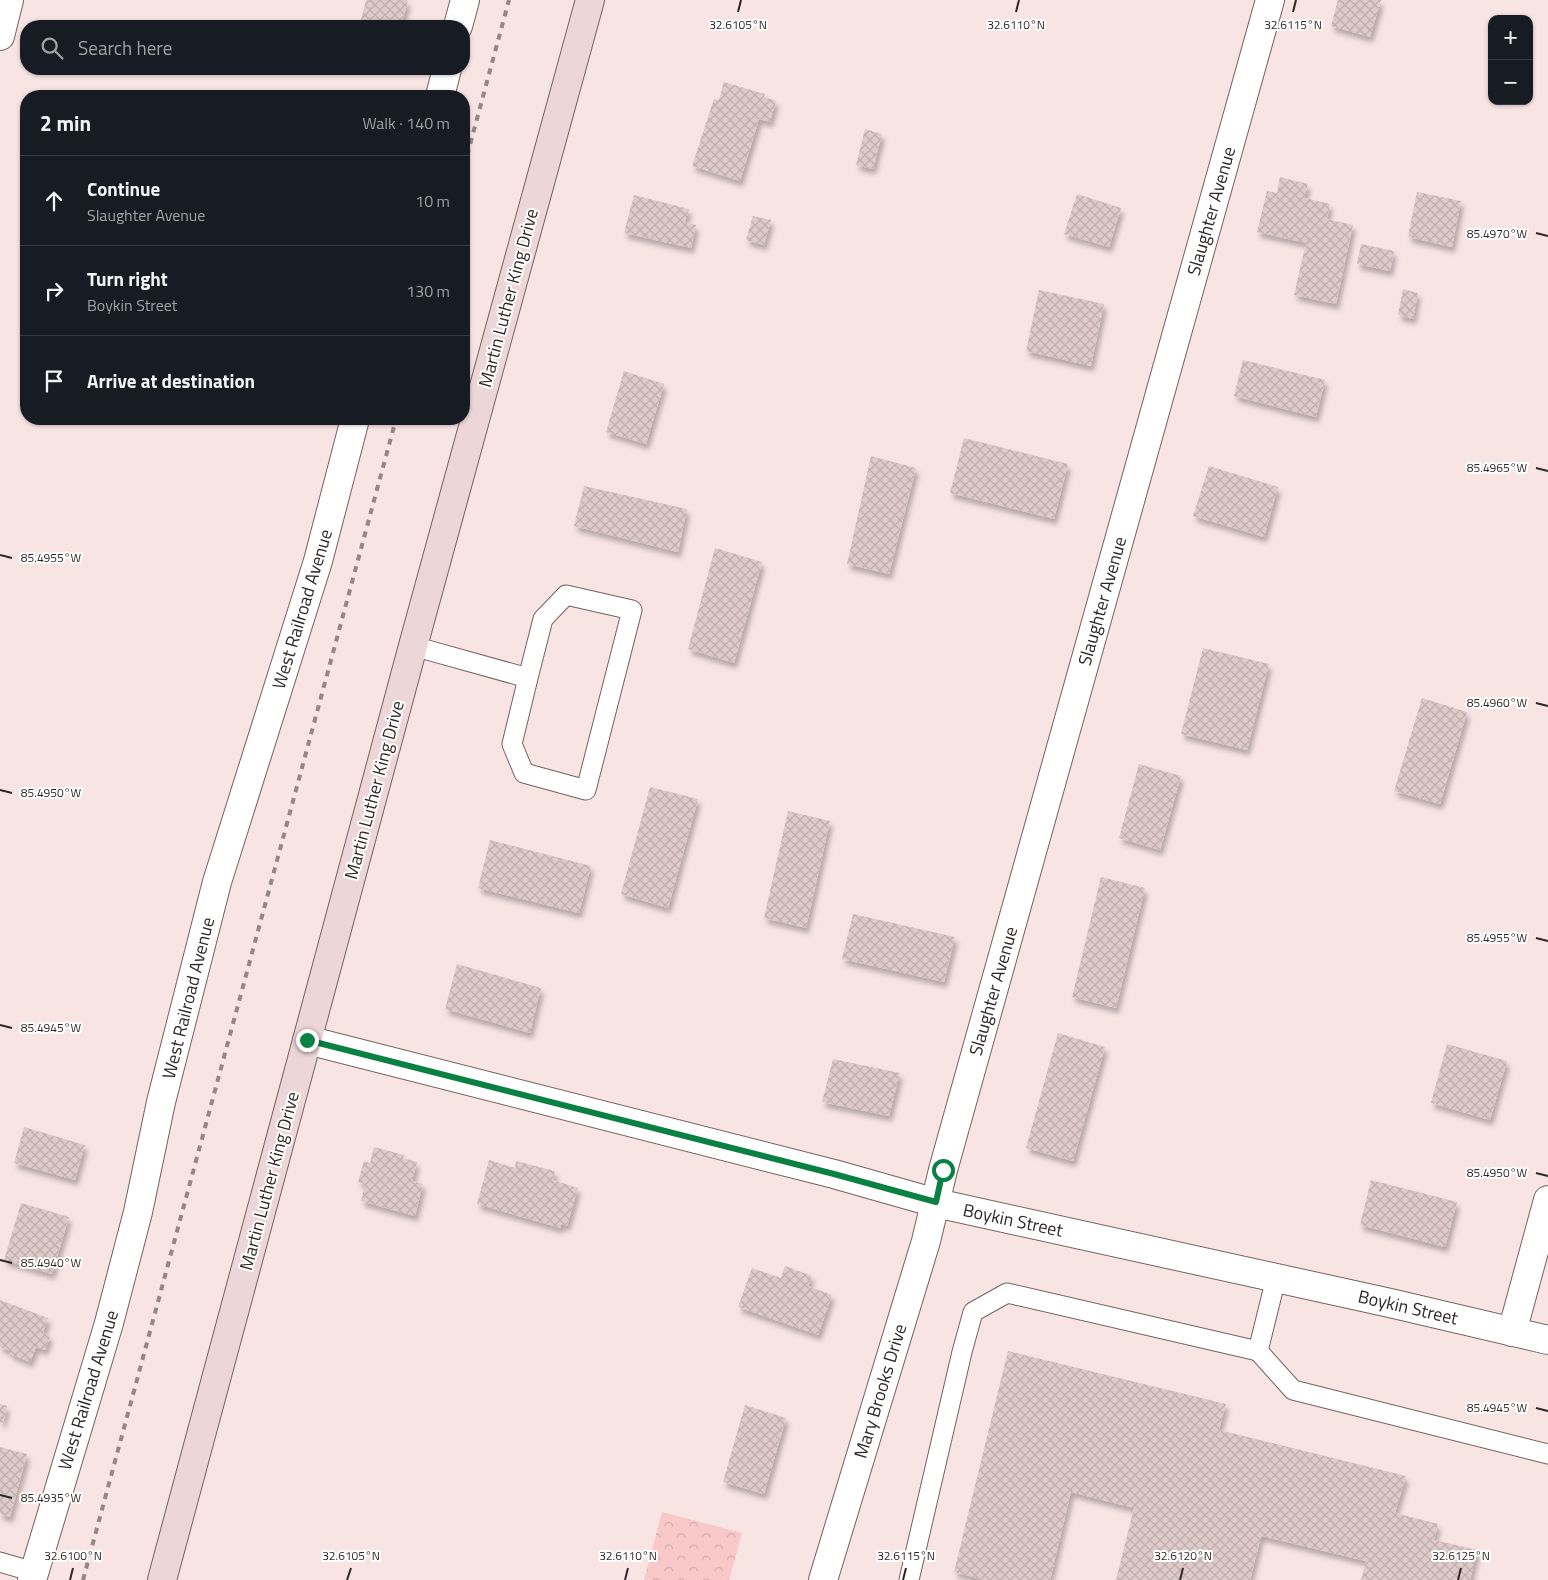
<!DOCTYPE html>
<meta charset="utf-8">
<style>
:root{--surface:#171b24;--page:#242831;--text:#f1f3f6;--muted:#9ea1a6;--line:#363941}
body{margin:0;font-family:"Titillium Web",sans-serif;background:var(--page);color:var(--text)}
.controls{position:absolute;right:15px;top:15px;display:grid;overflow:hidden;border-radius:10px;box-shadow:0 1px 4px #0004}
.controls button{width:45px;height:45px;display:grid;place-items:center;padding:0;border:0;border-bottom:1px solid var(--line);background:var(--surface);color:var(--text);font:25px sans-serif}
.stop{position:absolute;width:15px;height:15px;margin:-11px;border:4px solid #0b8043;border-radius:50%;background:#fff}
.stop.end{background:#0b8043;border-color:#fff;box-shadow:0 1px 5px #0008}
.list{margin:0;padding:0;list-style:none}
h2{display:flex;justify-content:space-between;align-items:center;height:65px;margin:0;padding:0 20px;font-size:21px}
h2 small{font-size:16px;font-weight:400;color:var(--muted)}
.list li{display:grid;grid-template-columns:32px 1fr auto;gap:15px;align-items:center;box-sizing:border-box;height:90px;padding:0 20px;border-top:1px solid var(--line)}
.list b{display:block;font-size:19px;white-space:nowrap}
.list p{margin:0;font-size:16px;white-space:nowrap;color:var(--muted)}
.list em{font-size:16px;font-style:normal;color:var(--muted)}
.icon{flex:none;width:28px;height:28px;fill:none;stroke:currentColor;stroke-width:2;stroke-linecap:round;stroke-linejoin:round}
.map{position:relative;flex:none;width:1548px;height:1580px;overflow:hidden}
.search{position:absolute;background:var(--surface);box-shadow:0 1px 4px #0004;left:20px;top:20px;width:450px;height:55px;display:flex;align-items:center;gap:12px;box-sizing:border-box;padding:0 18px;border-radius:20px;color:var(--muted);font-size:19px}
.panel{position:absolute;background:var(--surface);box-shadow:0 1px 4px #0004;left:20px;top:90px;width:450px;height:335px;border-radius:20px}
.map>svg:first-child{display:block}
.park{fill:url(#park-crowns)}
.building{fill:url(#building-cross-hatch);filter:url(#shadow)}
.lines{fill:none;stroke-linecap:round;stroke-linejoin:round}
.lane-casing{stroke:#746262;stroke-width:21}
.street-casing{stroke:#746262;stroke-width:30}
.secondary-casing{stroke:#746262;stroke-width:30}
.lane{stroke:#fff;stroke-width:19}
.street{stroke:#fff;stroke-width:28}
.secondary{stroke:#edd6d7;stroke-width:28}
.rail{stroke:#958686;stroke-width:4;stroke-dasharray:6 6;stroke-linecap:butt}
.route{stroke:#0b8043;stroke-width:6}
.ticks{fill:none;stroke:#2f2727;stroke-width:2}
.labels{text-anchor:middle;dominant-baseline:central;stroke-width:4;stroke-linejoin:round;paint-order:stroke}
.street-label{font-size:18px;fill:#2f2727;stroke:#fff}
.ticks-label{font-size:12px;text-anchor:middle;fill:#2f2727;stroke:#fff;stroke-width:4;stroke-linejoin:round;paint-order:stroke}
</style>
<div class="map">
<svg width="1548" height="1580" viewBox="0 0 1548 1580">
<defs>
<pattern id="park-crowns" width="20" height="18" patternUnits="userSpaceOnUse" patternTransform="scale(1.25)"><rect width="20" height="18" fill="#f9c8c9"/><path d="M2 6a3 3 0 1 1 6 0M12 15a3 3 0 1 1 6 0" fill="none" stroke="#d6acad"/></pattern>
<pattern id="building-cross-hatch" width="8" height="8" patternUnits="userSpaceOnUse" patternTransform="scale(1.25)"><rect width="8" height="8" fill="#dfcaca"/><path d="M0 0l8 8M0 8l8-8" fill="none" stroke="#c0aeae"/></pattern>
<filter id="shadow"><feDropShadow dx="3" dy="5.5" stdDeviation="2.5" flood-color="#0004"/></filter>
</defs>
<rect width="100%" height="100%" fill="#f9e4e4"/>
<path class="park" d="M662 1512 742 1533 729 1580H644Z"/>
<g class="building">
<path d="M366 0H408L401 26H370L360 24Z"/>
<path d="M1338 0H1381L1370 37 1331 26Z"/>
<path d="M724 82 765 94 764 97 776 101 770 122 759 119 740 181 692 166 714 99 719 100Z"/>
<path d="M865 129 882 134 873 169 856 165Z"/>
<path d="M1280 177 1308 184 1304 198 1330 204 1327 219 1353 225 1336 304 1294 295 1306 243 1257 232 1267 191 1277 193Z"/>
<path d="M1417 192 1461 201 1452 247 1408 237Z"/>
<path d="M1077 194 1121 208 1109 247 1064 234Z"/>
<path d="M634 195 689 209 685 222 696 225 691 248 624 233Z"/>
<path d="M753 216 771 220 764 245 746 240Z"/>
<path d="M1361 244 1394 251 1390 271 1357 264Z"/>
<path d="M1403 289 1418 293 1413 319 1398 315Z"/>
<path d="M1039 290 1104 304 1091 366 1026 351Z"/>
<path d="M1243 360 1325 380 1316 417 1234 396Z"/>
<path d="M624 371 664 384 646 444 606 432Z"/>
<path d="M964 438 1068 464 1054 519 950 493Z"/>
<path d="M871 456 916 468 889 574 847 564Z"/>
<path d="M1209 466 1278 487 1264 537 1193 516Z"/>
<path d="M584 486 687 509 678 552 574 526Z"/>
<path d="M715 548 762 562 734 663 688 649Z"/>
<path d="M1203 648 1269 664 1247 750 1181 734Z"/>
<path d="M1422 698 1467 712 1440 804 1394 791Z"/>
<path d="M1139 764 1181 776 1160 850 1119 838Z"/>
<path d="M650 787 698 799 668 908 621 894Z"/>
<path d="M788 811 830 821 806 928 764 918Z"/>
<path d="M490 840 591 866 579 913 478 888Z"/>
<path d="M1101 877 1145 888 1116 1008 1072 997Z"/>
<path d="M853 914 955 937 944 982 842 959Z"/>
<path d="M457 964 541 988 530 1033 445 1009Z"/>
<path d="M1058 1033 1105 1047 1073 1161 1026 1148Z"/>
<path d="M1447 1044 1507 1061 1490 1120 1431 1103Z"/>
<path d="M833 1059 900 1073 889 1116 822 1102Z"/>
<path d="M24 1127 85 1145 75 1180 14 1163Z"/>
<path d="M374 1147 404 1155 403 1158 417 1162 412 1181 423 1184 415 1216 361 1201 365 1184 358 1182 364 1161 370 1163Z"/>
<path d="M489 1160 515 1168 516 1161 555 1171 553 1180 578 1188 567 1226 561 1224 560 1228 477 1204Z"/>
<path d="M1371 1180 1457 1202 1445 1247 1360 1225Z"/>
<path d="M21 1203 69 1217 52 1274 4 1260Z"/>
<path d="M785 1266 812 1276 808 1286 832 1295 818 1335 738 1307 752 1268 781 1278Z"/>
<path d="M0 1300 48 1318 43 1333 50 1336 45 1350 36 1347 30 1362 10 1354V1351L0 1347Z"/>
<path d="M1008 1351 1226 1404 1219 1430 1406 1476 1395 1513 1438 1524 1434 1540 1477 1550 1470 1580H1361L1366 1561 1261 1536 1250 1580H1116L1134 1508 1071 1492 1050 1580H985L954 1572Z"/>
<path d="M0 1404 7 1406 3 1422H0Z"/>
<path d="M745 1405 786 1418 764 1494 723 1482Z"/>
<path d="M0 1447 27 1454 10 1517 0 1514Z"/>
</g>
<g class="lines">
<defs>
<g id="lane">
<path d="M413 646 528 678 543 619 566 595 632 610 586 790 524 773 512 744 528 678"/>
<path d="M1258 1351 1293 1390 1548 1454"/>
<path d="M0 1562 34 1572"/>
<path d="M909 1580 962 1352 973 1312 1007 1293 1258 1351 1276 1278"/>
</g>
<g id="street">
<path d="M458 26 465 0"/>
<path d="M0 36 9 0"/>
<path d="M440 96 447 69"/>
<path d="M307 1040 834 1174 936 1203 1390 1303 1548 1340"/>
<path d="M1512 1332 1548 1200"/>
<path d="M32 1580 109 1323 138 1212 161 1102 217 882 318 561 355 419"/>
<path d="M823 1580 926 1241 943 1170 1270 0"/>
</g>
<path id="secondary" d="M162 1580 413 646 590 0"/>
</defs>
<use href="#lane" class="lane-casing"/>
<use href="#street" class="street-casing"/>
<use href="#secondary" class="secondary-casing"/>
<use href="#lane" class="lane"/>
<use href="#street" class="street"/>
<use href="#secondary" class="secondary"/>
<g class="rail">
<path d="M464 167 509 0"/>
<path d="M83 1580 396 419"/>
</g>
</g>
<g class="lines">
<path class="route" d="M307 1040 834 1174 936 1202 943 1170"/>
</g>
<path class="ticks" d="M738 12 741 0M1016 12 1019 0M1293 12 1296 0M1536 233 1548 236M1536 468 1548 471M0 555 12 558M1536 703 1548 706M0 790 12 793M1536 938 1548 941M0 1025 12 1028M1536 1173 1548 1176M0 1260 12 1263M1536 1408 1548 1411M0 1495 12 1498M70 1580 73 1568M347 1580 351 1568M625 1580 628 1568M903 1580 906 1568M1180 1580 1183 1568M1458 1580 1461 1568"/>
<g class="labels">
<g class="street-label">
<text transform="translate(1211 211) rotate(-74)">Slaughter Avenue</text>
<text transform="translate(508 298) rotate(-75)">Martin Luther King Drive</text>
<text transform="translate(1102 601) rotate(-74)">Slaughter Avenue</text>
<text transform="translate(302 609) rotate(-73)">West Railroad Avenue</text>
<text transform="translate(374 790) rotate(-75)">Martin Luther King Drive</text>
<text transform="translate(993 991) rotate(-74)">Slaughter Avenue</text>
<text transform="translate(188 998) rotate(-76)">West Railroad Avenue</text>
<text transform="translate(269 1181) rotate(-75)">Martin Luther King Drive</text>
<text transform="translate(1013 1220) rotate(12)">Boykin Street</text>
<text transform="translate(1408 1307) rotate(13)">Boykin Street</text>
<text transform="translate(88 1390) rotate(-73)">West Railroad Avenue</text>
<text transform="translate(880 1391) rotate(-73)">Mary Brooks Drive</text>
</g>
</g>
<g class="ticks-label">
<text x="738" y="29">32.6105°N</text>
<text x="1016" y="29">32.6110°N</text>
<text x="1293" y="29">32.6115°N</text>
<text x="1497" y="238">85.4970°W</text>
<text x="1497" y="472">85.4965°W</text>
<text x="51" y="562">85.4955°W</text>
<text x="1497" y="707">85.4960°W</text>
<text x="51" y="797">85.4950°W</text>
<text x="1497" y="942">85.4955°W</text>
<text x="51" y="1032">85.4945°W</text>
<text x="1497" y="1177">85.4950°W</text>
<text x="51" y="1267">85.4940°W</text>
<text x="1497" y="1412">85.4945°W</text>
<text x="51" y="1502">85.4935°W</text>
<text x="73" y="1560">32.6100°N</text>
<text x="351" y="1560">32.6105°N</text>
<text x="628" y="1560">32.6110°N</text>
<text x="906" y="1560">32.6115°N</text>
<text x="1183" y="1560">32.6120°N</text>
<text x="1461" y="1560">32.6125°N</text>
</g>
</svg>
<div class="controls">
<button>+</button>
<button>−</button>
</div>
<div class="stop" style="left:943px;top:1170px"></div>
<div class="stop end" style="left:307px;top:1040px"></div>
<div class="search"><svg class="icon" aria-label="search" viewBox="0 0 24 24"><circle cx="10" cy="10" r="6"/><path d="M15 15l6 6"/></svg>Search here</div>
<section class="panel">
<h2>2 min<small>Walk · 140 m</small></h2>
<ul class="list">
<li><svg class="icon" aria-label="ahead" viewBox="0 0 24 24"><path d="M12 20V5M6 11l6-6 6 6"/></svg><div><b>Continue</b><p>Slaughter Avenue</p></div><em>10 m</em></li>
<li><svg class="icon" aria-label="right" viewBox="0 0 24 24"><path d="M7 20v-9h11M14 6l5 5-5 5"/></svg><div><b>Turn right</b><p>Boykin Street</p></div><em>130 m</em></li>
<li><svg class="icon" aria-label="arrive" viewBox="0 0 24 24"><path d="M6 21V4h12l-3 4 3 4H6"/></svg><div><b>Arrive at destination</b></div></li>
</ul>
</section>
</div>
